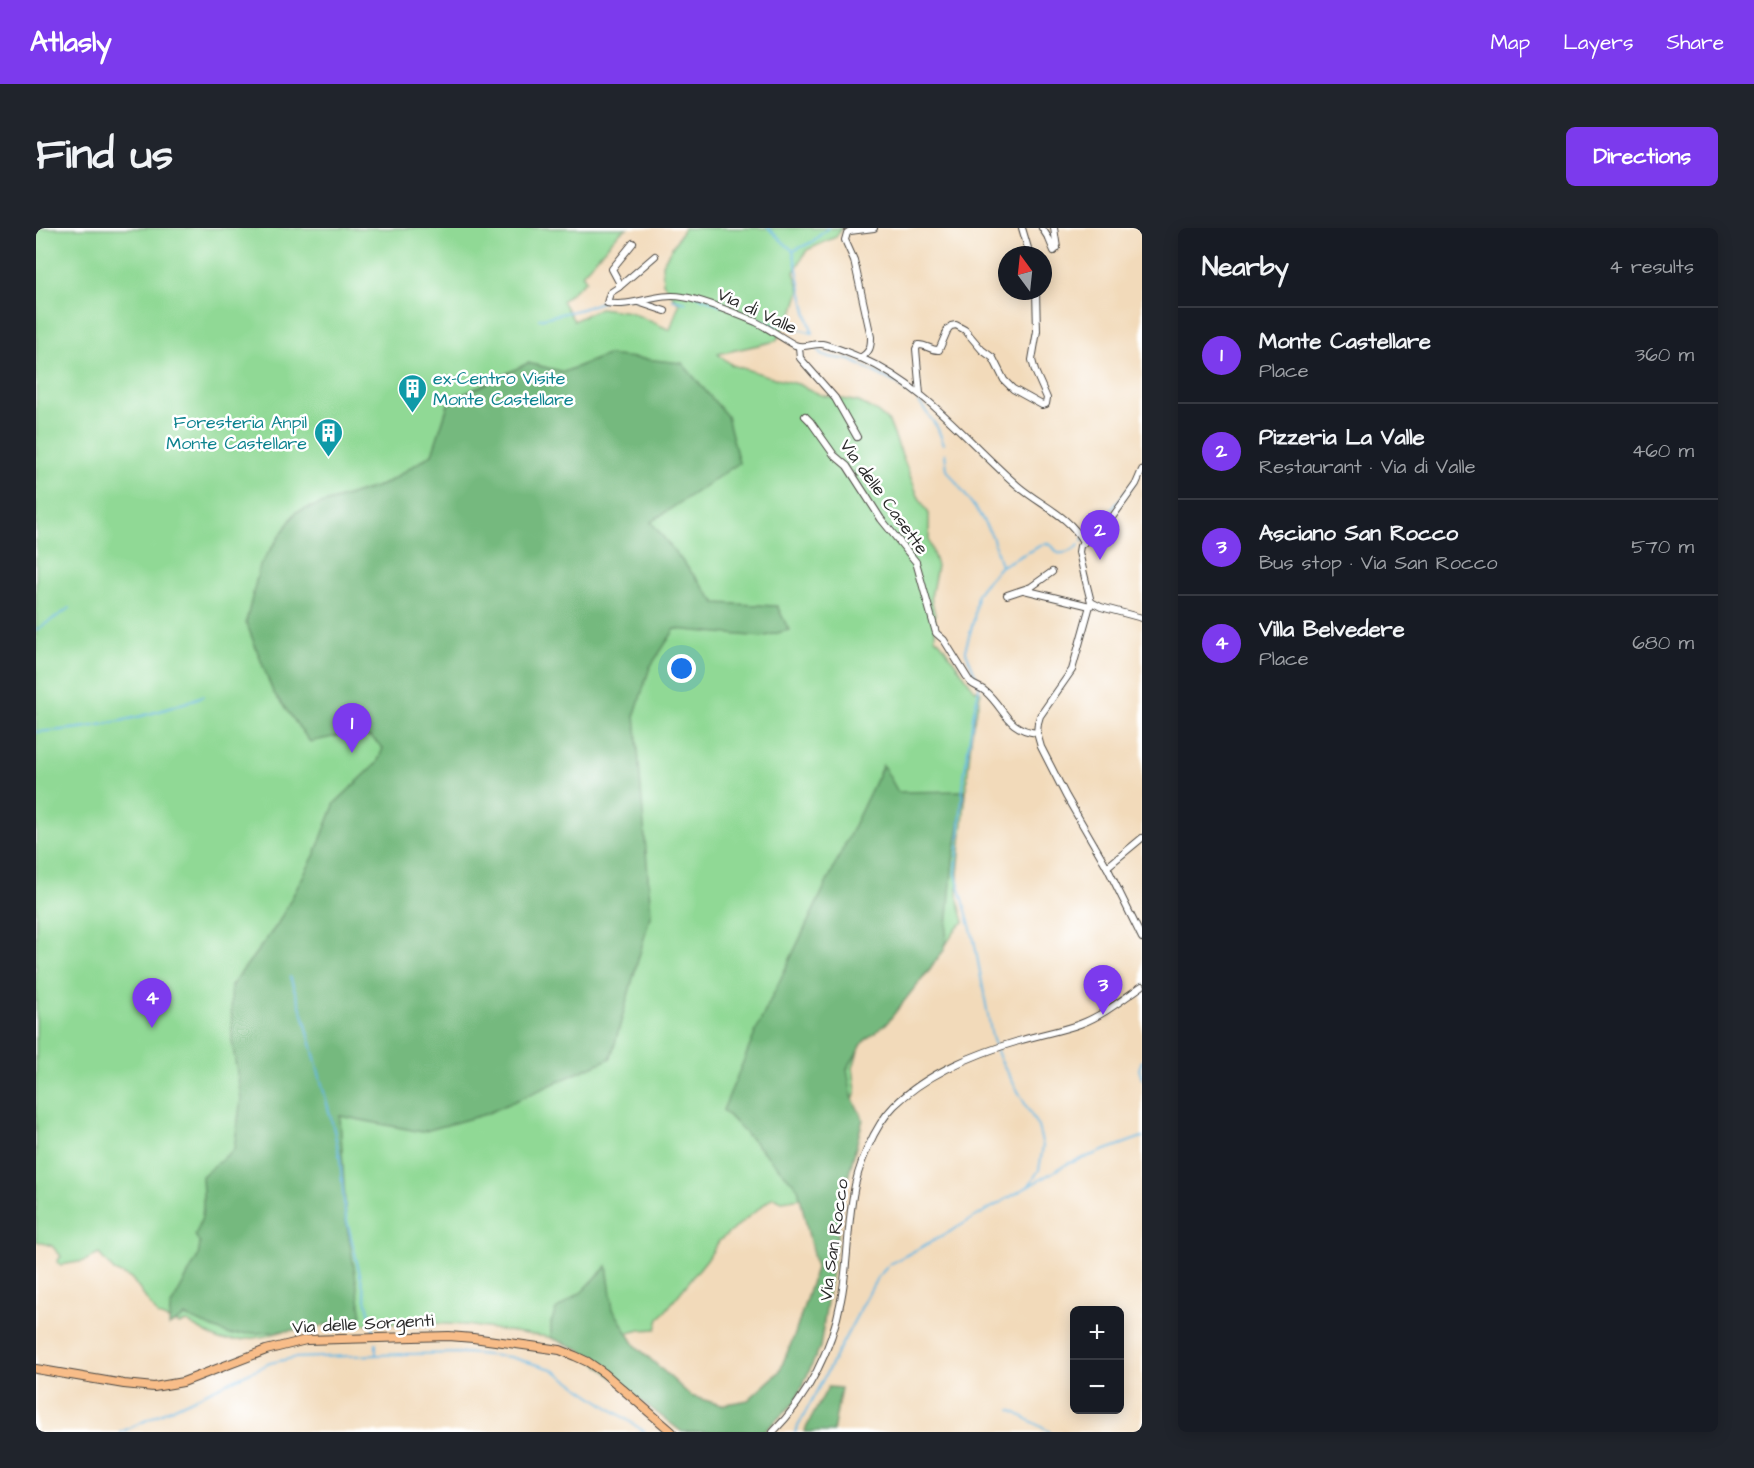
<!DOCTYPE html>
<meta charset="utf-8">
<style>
:root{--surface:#171b24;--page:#20242c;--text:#f1f3f6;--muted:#9ea1a6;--line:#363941;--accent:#7c3aed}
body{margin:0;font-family:"Architects Daughter",sans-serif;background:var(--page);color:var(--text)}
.controls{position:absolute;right:18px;bottom:18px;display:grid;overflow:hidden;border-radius:9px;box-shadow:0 3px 15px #0003}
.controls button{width:54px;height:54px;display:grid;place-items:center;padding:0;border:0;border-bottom:2px solid var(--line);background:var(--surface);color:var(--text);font:30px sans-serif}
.compass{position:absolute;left:962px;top:18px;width:54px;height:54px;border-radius:50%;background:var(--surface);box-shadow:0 3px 15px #0003;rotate:345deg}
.you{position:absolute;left:646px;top:441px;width:21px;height:21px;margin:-15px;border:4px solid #fff;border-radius:50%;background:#1a73e8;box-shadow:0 0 0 9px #1a73e833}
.badge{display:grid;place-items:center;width:39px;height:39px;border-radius:50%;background:var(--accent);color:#fff;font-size:20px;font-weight:700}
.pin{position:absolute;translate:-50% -50px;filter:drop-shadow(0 2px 3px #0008)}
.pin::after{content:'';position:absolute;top:32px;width:21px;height:18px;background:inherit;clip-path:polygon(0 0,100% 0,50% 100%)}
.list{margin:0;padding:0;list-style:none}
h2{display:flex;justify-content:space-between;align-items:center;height:78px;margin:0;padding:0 24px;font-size:26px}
h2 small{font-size:20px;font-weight:400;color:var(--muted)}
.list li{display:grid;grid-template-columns:39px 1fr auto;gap:18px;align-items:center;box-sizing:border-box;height:96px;padding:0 24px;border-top:2px solid var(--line)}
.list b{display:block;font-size:22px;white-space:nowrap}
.list p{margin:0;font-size:20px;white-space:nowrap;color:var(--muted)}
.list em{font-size:20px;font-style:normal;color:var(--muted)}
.map{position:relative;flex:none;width:1106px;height:1204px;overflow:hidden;border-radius:9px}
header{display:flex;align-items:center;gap:36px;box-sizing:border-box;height:84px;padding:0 30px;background:var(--accent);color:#fff}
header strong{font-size:28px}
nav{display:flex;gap:33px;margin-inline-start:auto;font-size:21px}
.intro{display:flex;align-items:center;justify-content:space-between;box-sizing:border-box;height:144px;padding:0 36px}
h1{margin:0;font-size:42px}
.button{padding:15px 27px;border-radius:9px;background:var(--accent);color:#fff;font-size:21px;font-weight:700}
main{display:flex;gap:36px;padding:0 36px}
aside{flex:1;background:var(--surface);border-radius:9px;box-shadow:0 3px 15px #0003}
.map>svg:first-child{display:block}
.green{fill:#90d995;stroke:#5e8260;stroke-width:1.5;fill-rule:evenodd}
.forest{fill:#74b97e;stroke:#507254;stroke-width:1.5}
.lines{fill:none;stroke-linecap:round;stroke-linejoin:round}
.stream{stroke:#67b8e2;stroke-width:2}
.minor-casing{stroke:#494540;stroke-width:8}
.major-casing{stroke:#494540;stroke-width:10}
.minor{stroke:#fff;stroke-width:6}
.major{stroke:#f8bd89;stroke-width:8}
.labels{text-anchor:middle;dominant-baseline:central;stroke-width:5;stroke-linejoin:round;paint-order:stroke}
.street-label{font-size:18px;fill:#2b2b2b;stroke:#fff}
.culture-label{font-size:18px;fill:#0d838f;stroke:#fff;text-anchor:start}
</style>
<header>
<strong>Atlasly</strong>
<nav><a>Map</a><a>Layers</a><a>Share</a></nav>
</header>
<div class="intro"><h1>Find us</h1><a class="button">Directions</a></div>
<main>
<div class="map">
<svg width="1106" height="1204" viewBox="0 0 1106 1204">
<rect width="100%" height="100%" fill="#fff"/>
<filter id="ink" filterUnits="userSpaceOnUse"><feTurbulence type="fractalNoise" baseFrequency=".0167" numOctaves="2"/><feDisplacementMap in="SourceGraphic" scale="12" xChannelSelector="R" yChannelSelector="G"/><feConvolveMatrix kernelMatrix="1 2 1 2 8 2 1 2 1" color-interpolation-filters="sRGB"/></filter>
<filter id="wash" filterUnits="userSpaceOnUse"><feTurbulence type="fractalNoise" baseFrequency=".008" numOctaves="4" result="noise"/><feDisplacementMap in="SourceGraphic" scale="24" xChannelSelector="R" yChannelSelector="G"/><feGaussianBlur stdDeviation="1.35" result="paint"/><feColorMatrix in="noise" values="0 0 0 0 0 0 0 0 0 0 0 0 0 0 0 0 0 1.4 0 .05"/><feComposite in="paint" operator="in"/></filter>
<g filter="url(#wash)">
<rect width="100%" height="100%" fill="#f2daba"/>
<path class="green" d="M0 0H591L583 5 546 46 550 52 526 73 538 93 564 80 594 84 634 102 643 76 627 55 626 36 648 0H806L800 9 771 22 758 44 764 62 758 82 740 113 682 126 696 137 745 152 762 156 785 167 823 174 840 183 853 194 882 268 893 286V313L901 338 895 369 899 387V410L904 414 938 461 945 464 936 501 922 646V672L928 694 921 699 894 742 824 816 817 840 820 863 810 893 765 970 746 973 737 969 683 1013 672 1030 623 1091 620 1101 604 1102 584 1107 519 1110 430 1097 392 1095 279 1097 255 1101 230 1108 204 1112H183L151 1094 143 1096 122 1088 96 1051 78 1043 63 1026 48 1033 25 1037 21 1034 25 1028 16 1018 0 1013ZM571 127 296 291 295 274 349 256 397 226 413 173 492 135 528 144Z"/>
<g class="forest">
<path d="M571 127 646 135 691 188 703 235 615 294 680 375 741 378 753 402 726 409 639 401 614 439 599 486 615 685 575 830 450 886 386 904 304 888 310 991 326 1088 275 1101 194 1107 149 1088 133 1098 134 1080 162 1028 164 1016 159 1007C170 987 167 971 166 948L198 921 205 870 196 813 195 758 241 697 279 626 299 575 341 535 347 520 335 509 306 507 274 514 237 464 210 394 224 337 260 284 349 256 396 226 413 174 492 135 528 144Z"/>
<path d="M847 537 862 564 929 563 917 633 909 721 851 795 828 813 811 841 816 869 827 891 808 965 784 1119 759 1174 728 1204H646L603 1171 543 1121 515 1110V1095L520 1082 547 1063 571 1038 577 1081 599 1117 655 1168 685 1177 712 1172 743 1144 759 1106 780 1040 762 960 687 882 723 796Z"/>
<path d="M792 1159 805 1160 797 1204H768Z"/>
</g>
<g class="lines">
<g class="stream">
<path d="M732 0 757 23"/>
<path d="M757 23C764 50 766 78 777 105"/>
<path d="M757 23 776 14 792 0"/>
<path d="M660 67 685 77"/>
<path d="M637 71 650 74"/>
<path d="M577 72 591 68 601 71"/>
<path d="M716 89 735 97 752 96 758 100 777 105"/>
<path d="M503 91 546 81 568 73"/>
<path d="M782 122 787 128 814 132 860 155 876 168"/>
<path d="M883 174 901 199 908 216"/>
<path d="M909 225 911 242 944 287 956 308 965 338"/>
<path d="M1046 312 1051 306 1062 298 1098 255"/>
<path d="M0 402 34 380"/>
<path d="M0 504C57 501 114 489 167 468"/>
<path d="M254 749 268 789 298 902 304 931 309 985 338 1104"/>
<path d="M1106 833 1103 841 1106 851"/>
<path d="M992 959 1003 942 1007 918 1002 899 964 831 956 809 938 712 920 646 928 548 938 482 943 462V456L930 424V419L938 391 941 366 946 359 965 338 1010 315 1016 318 1022 325C1031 326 1037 323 1043 317"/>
<path d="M340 1127V1115"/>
<path d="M975 1182 1014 1204"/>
<path d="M85 1204 234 1135 257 1130 371 1126 429 1125 474 1129 516 1141 609 1204"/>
<path d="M759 1204 841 1050 854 1036 915 1003 1031 936 1106 909"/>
</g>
</g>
</g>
<g filter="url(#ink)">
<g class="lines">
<defs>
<g id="minor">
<path d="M986 0 994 27"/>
<path d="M1006 0 1013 11 1018 23 1021 20 1018 0"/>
<path d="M597 15 576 41 583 54V59L574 65 571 75C597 80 621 64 647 69 667 72 701 86 720 94 734 101 746 110 759 117 768 121 777 115 786 116 799 119 813 125 825 130 891 159 930 213 982 258 1004 277 1034 288 1047 314"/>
<path d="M583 59 619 28"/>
<path d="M602 74 629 83"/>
<path d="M763 119 764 130 799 170 821 209"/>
<path d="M824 130C834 124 835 119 835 109L818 32 809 12 811 5 814 3 838 0"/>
<path d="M884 166 880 121 882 117C890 116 895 123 903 122L912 101 915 98 920 97 929 102 946 122 957 130 968 152 977 161 1006 177 1010 176 1011 170 999 143 996 132 1001 103 1000 63"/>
<path d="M769 188 774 193 798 227 811 238 845 291 880 334 900 405 908 412 934 454C939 459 945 459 950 464 969 481 971 502 1001 505"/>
<path d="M1106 242 1100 256 1075 291 1044 318 1043 324 1048 346 1055 374 1036 442 1004 488 1002 495 1001 505 1005 519 1030 568 1071 639 1106 710"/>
<path d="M988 362 1054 378"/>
<path d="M971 367 995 359 1016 344"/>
<path d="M1055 374 1065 379 1106 390"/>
<path d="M1071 639 1106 610"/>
<path d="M737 1204C772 1169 796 1121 805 1072 812 1038 811 1002 817 968 821 940 838 898 858 878 892 844 941 825 986 812 1005 806 1025 803 1044 796 1066 788 1087 771 1106 758"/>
</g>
<path id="major" d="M0 1141 88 1156 118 1159 147 1154 230 1122 270 1112 413 1108 437 1110 524 1122 539 1128 552 1134 568 1145 636 1204"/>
</defs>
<use href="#minor" class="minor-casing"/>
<use href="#major" class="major-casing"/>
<use href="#minor" class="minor"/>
<use href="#major" class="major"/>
</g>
</g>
<defs>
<symbol id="building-pin" viewBox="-11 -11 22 30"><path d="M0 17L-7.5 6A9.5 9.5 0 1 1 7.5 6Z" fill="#0f9aa8" stroke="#fff"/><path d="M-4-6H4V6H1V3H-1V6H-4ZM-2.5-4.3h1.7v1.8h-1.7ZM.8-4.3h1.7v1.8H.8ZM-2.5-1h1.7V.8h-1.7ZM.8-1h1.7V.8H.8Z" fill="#fff"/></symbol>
</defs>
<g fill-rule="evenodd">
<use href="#building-pin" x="360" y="144" width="33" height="45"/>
<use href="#building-pin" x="276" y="188" width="33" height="45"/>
</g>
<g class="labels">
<g class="street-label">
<text transform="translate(721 83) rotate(25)">Via di Valle</text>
<text transform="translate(848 269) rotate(54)">Via delle Casette</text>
<text transform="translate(798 1012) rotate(-82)">Via San Rocco</text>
<text transform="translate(327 1096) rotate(-3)">Via delle Sorgenti</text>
</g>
<g class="culture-label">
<text x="397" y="150">ex-Centro Visite<tspan x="397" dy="21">Monte Castellare</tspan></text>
<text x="271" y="194" text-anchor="end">Foresteria Anpil<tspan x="271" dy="21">Monte Castellare</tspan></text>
</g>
</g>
</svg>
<div class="controls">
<button>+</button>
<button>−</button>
</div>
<svg class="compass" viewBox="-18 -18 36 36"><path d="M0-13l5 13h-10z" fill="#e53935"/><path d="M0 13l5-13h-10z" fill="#9ea1a6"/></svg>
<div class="you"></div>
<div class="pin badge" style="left:316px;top:525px">1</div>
<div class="pin badge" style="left:1064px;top:332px">2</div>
<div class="pin badge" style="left:1067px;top:787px">3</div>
<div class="pin badge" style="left:116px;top:800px">4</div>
</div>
<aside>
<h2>Nearby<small>4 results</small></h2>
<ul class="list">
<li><span class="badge">1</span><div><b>Monte Castellare</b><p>Place</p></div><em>360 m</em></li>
<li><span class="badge">2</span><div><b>Pizzeria La Valle</b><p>Restaurant · Via di Valle</p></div><em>460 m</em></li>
<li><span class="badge">3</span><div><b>Asciano San Rocco</b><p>Bus stop · Via San Rocco</p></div><em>570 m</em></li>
<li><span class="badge">4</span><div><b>Villa Belvedere</b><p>Place</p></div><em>680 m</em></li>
</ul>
</aside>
</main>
